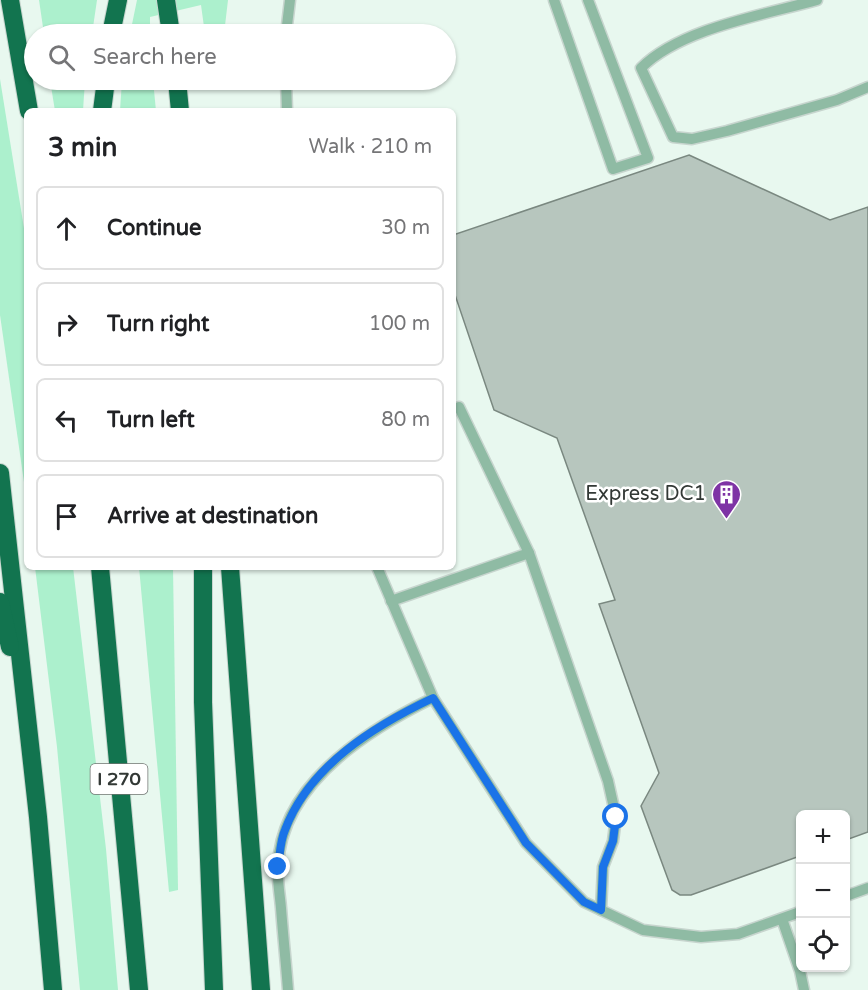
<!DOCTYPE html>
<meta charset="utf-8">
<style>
:root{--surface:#fff;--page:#f2f2f2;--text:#202124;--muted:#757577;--line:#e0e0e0}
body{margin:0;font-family:"Varela Round",sans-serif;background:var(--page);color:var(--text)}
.controls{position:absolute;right:18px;bottom:18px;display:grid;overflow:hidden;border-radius:9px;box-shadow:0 2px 4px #0004}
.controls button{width:54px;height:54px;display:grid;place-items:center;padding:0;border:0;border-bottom:2px solid var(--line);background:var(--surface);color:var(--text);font:30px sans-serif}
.stop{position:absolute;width:18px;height:18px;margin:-14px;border:4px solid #1a73e8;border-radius:50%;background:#fff}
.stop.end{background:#1a73e8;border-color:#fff;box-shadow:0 2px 6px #0008}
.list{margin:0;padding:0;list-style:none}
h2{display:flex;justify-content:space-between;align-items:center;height:78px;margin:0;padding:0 24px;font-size:26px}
h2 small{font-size:20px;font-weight:400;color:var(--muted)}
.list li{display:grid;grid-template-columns:39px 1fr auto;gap:18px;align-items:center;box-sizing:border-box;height:84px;margin:0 12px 12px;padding:0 12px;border:2px solid var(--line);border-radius:9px}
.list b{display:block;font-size:22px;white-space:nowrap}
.list em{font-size:20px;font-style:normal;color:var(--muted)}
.icon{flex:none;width:33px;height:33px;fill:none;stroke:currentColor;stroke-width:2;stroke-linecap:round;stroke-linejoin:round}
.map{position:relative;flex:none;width:868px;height:990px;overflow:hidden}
.search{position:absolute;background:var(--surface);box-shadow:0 2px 4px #0004;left:24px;top:24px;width:432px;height:66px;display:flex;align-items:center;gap:15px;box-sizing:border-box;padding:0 21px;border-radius:33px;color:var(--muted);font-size:22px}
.panel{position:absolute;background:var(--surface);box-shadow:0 2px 4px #0004;left:24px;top:108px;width:432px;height:462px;border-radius:9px}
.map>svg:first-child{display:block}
.green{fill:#acf0cd}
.building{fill:#b7c6be;stroke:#7a8880;stroke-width:1.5}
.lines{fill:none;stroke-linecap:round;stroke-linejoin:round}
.service-casing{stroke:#c7d5ce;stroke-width:13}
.motorway-casing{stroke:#c7d5ce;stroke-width:20}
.service{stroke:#8fbba4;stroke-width:10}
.motorway{stroke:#12744f;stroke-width:18}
.route{stroke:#1a73e8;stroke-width:8}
.labels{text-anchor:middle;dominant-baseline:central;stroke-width:5;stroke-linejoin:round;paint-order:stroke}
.shield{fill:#fff;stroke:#707472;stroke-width:1.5}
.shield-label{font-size:18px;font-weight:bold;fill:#323835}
.poi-label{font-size:20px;fill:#323835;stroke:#fff;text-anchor:end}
</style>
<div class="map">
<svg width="868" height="990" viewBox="0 0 868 990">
<rect width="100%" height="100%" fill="#e8f8ef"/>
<g class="green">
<path d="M39 0H97L92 34H44Z"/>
<path d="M137 0H228L224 34H205L201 5 150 17V34H130Z"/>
<path d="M0 79 27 247V503L0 315Z"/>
<path d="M50 80H85L83 111H55Z"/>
<path d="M122 80H153L156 111H120Z"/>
<path d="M35 567H73L106 849 118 990H80L57 747Z"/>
<path d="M139 567H173L178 890 169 892Z"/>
</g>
<path class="building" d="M689 155 830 220 868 207V832L846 840V814H800V856L691 895H680L672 890 641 806 659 773 599 604 615 600 557 438 494 410 453 289V235Z"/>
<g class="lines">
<defs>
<g id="service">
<path d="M554 0 613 169 648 158 588 0"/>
<path d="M817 0C764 15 681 28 641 68L673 137 692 139 727 131 837 100 868 87"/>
<path d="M286 34 290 0"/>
<path d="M286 80 287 111"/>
<path d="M459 407 529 553 608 781 616 817 613 841 603 867 601 910"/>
<path d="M377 567 433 698 526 843 584 902 643 930 701 937 738 934 800 912"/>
<path d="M391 601 529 553"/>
<path d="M846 896 868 888"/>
<path d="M782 919 800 971 804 990"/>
<path d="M288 990C286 963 283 935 281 908 280 895 277 881 278 867 280 785 367 730 433 698"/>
</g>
<g id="motorway">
<path d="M10 0 29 111"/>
<path d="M166 0 171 34"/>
<path d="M111 34 118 0"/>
<path d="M177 80 180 111"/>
<path d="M102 111 106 80"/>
<path d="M0 473 38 817 53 990"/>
<path d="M100 567 139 990"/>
<path d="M203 567V702L214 990"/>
<path d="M230 567 261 990"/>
<path d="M0 602 10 647"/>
</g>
</defs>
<use href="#service" class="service-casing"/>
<use href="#motorway" class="motorway-casing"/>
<use href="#service" class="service"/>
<use href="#motorway" class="motorway"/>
</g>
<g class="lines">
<path class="route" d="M278 867C280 855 280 841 285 830 309 766 374 726 433 698L526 843 584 902 601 910 603 867 613 841 616 817"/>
</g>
<defs>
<symbol id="building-pin" viewBox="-11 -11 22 30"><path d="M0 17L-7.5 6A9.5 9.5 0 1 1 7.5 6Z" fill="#7e33a5" stroke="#fff"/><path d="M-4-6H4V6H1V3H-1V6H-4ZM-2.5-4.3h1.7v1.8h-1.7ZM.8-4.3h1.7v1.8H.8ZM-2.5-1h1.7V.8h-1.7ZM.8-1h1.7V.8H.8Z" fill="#fff"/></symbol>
</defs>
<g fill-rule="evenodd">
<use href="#building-pin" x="710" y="478" width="33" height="45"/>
</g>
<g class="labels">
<rect class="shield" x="90.5" y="764" width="57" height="30" rx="4.5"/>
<g class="shield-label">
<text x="119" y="779">I 270</text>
</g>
<g class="poi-label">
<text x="706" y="494">Express DC1</text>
</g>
</g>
</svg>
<div class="controls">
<button>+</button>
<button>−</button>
<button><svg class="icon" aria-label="locate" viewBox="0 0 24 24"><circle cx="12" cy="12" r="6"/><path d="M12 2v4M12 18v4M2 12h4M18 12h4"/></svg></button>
</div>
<div class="stop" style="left:616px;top:817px"></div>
<div class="stop end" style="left:278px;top:867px"></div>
<div class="search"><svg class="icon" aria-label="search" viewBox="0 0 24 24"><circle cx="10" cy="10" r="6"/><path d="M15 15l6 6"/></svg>Search here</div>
<section class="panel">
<h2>3 min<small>Walk · 210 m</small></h2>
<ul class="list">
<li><svg class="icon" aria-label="ahead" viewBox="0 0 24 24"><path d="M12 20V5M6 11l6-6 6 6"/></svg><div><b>Continue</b></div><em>30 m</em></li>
<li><svg class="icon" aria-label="right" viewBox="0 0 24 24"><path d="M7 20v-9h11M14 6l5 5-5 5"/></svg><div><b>Turn right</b></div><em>100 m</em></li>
<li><svg class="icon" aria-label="left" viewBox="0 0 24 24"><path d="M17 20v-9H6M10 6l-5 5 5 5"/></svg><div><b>Turn left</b></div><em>80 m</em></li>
<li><svg class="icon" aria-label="arrive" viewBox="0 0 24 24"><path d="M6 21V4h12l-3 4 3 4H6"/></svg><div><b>Arrive at destination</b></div></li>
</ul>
</section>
</div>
